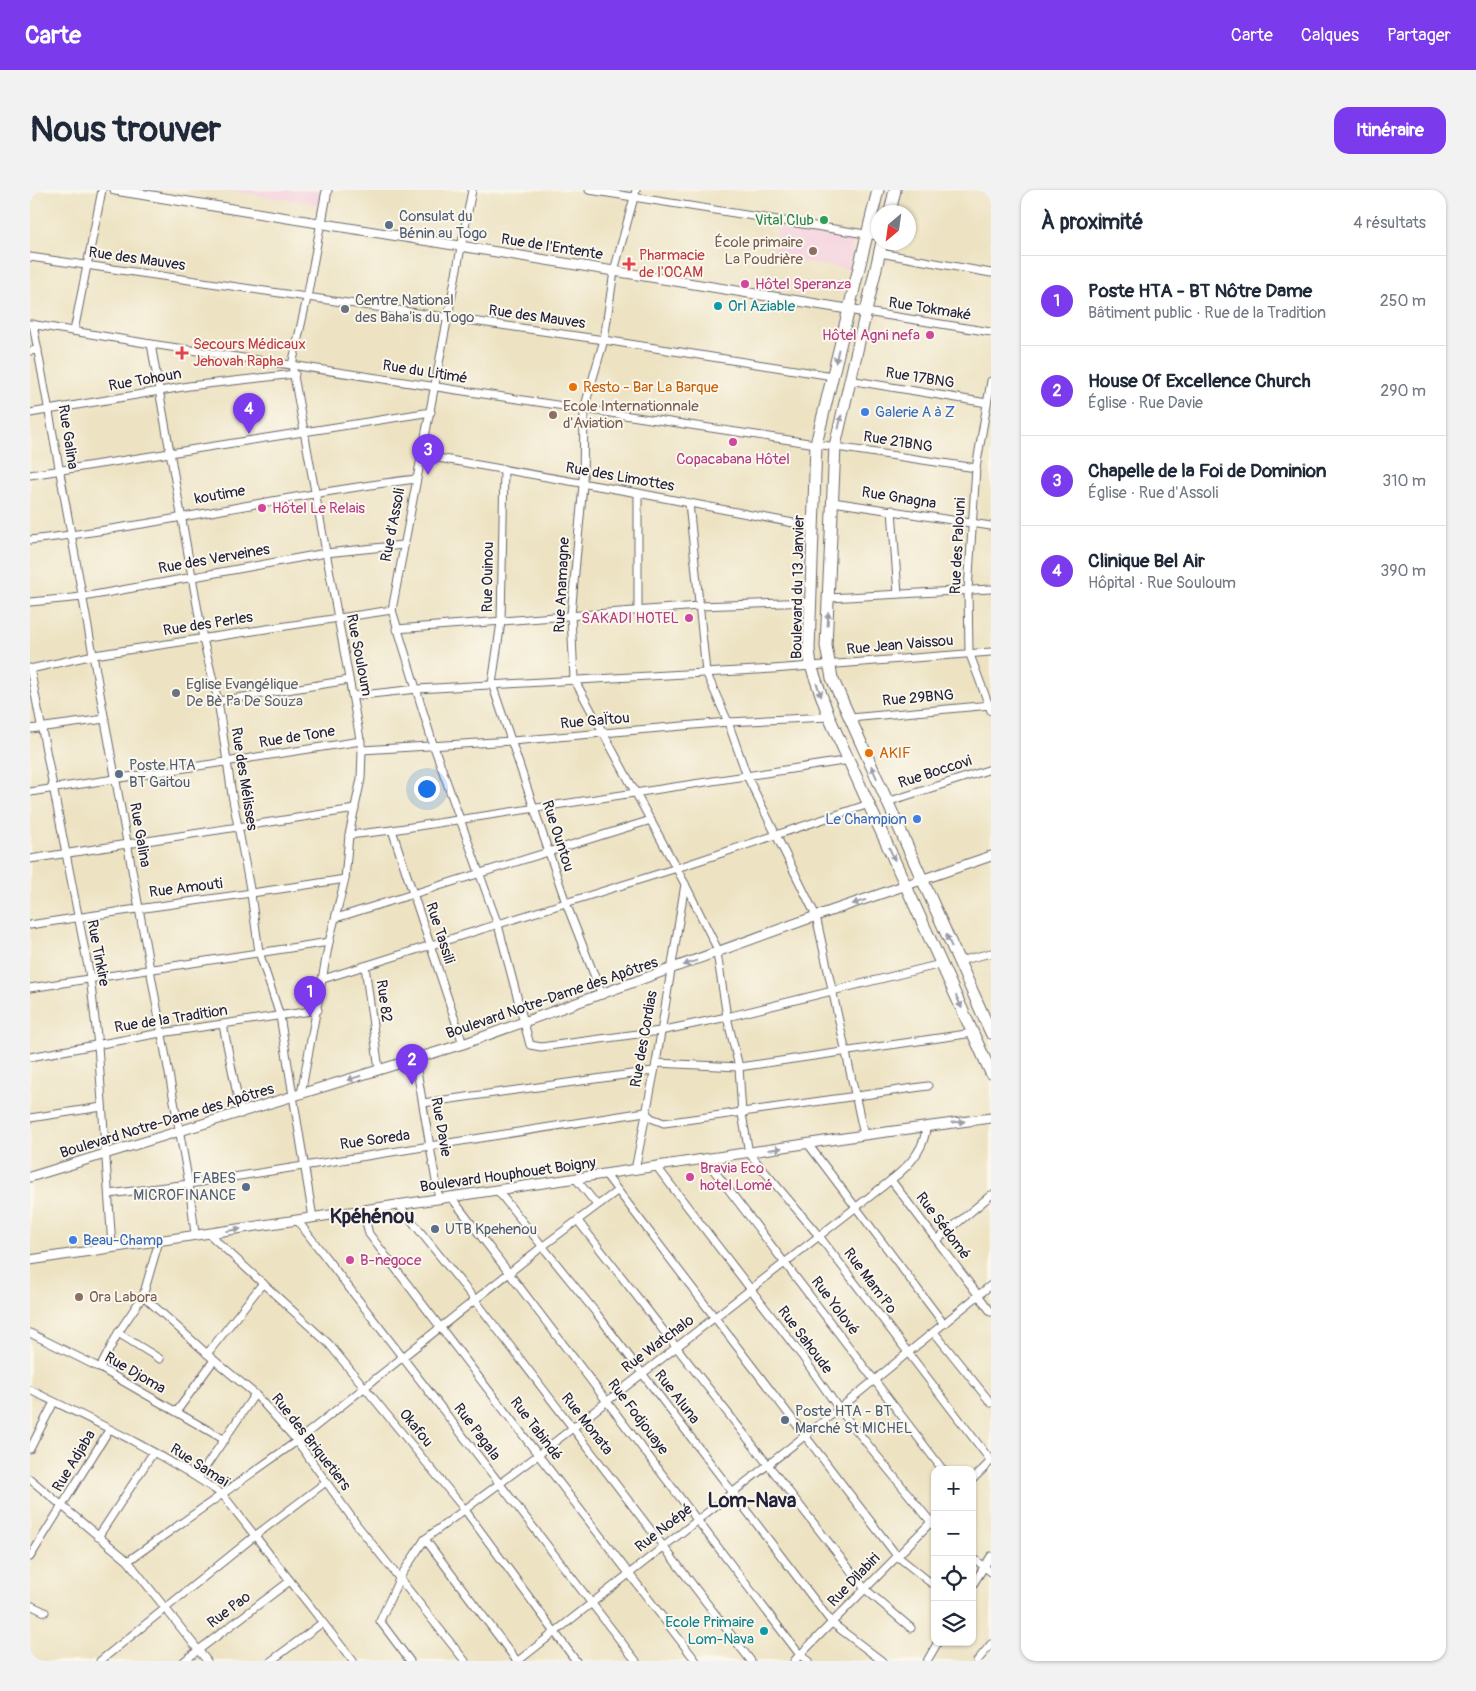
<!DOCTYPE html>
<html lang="fr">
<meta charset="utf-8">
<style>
:root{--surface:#fff;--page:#f2f2f3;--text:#1f2937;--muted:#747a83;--line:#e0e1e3;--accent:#7c3aed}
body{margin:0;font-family:Pangolin,sans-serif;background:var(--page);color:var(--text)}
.controls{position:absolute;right:15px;bottom:15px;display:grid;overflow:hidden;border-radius:10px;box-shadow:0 1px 4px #0004}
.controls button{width:45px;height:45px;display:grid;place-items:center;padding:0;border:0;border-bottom:1px solid var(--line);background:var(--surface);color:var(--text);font:25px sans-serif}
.compass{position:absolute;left:841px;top:15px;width:45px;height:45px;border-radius:50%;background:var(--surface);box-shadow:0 1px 4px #0004;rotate:209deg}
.you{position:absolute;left:396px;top:598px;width:18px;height:18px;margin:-12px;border:4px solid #fff;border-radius:50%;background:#1a73e8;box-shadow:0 0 0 8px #1a73e833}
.badge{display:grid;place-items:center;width:32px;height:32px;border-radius:50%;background:var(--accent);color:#fff;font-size:16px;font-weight:700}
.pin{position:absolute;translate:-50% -41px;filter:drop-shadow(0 1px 2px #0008)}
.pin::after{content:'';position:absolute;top:26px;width:18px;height:15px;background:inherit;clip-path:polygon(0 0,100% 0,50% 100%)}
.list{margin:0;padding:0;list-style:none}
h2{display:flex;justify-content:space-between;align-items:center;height:65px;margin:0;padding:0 20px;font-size:21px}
h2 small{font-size:16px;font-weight:400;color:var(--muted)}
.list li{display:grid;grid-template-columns:32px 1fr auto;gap:15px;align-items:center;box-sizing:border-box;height:90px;padding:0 20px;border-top:1px solid var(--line)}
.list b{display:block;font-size:19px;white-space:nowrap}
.list p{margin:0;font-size:16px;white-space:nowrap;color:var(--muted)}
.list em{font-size:16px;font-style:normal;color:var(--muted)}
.icon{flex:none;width:28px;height:28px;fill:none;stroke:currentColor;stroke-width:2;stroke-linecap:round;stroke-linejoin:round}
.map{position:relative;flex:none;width:961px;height:1471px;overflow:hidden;border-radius:15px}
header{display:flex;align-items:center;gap:30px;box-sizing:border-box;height:70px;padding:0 25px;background:var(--accent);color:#fff}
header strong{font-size:24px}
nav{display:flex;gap:28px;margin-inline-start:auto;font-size:18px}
.intro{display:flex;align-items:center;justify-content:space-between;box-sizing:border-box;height:120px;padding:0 30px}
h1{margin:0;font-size:35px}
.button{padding:12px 22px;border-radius:15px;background:var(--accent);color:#fff;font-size:18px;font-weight:700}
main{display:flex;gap:30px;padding:0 30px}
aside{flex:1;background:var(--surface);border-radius:15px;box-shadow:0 1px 4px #0004}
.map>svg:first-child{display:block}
.built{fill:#f4cfde}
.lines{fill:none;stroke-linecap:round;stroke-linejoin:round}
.minor-casing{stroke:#69666b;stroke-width:9}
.tertiary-casing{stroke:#69666b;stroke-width:11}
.trunk-casing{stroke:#69666b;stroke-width:13}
.minor{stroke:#fff;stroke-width:7}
.tertiary{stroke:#fff;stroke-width:9}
.trunk{stroke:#fff;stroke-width:11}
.oneway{fill:#9c9ca7}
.leisure-dot{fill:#2e9e5b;stroke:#fbf7ec;stroke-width:2}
.service-dot{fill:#5c6f8a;stroke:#fbf7ec;stroke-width:2}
.education-dot{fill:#8d6e63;stroke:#fbf7ec;stroke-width:2}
.health-dot{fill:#e0444e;stroke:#fbf7ec;stroke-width:2}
.hotel-dot{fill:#d1479c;stroke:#fbf7ec;stroke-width:2}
.culture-dot{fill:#0f9aa8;stroke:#fbf7ec;stroke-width:2}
.worship-dot{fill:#6b7280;stroke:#fbf7ec;stroke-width:2}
.food-dot{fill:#e8710a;stroke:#fbf7ec;stroke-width:2}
.shop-dot{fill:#3f7fe0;stroke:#fbf7ec;stroke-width:2}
.labels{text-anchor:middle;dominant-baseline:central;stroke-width:4;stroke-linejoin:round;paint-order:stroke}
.service-label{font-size:15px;fill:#4e5e75;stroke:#fbf7ec;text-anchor:start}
.leisure-label{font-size:15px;fill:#27864d;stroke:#fbf7ec;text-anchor:end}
.education-label{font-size:15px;fill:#785e54;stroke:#fbf7ec;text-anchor:start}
.street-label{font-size:15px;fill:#22223b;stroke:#fbf7ec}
.health-label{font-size:15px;fill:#be3a42;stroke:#fbf7ec;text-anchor:start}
.hotel-label{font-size:15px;fill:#b23c85;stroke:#fbf7ec;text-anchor:start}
.worship-label{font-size:15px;fill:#5b616d;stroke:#fbf7ec;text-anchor:start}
.culture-label{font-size:15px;fill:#0d838f;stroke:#fbf7ec;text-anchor:start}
.food-label{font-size:15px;fill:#c56008;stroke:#fbf7ec;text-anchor:start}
.shop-label{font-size:15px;fill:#366cbe;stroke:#fbf7ec;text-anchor:start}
.district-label{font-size:20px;font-weight:bold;fill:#22223b;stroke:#fbf7ec}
</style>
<header>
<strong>Carte</strong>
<nav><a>Carte</a><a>Calques</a><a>Partager</a></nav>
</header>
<div class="intro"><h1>Nous trouver</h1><a class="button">Itinéraire</a></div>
<main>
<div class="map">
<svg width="961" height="1471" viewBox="0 0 961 1471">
<rect width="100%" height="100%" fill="#fbf7ec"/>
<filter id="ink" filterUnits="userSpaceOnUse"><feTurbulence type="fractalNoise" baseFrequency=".02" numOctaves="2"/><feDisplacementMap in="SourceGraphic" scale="10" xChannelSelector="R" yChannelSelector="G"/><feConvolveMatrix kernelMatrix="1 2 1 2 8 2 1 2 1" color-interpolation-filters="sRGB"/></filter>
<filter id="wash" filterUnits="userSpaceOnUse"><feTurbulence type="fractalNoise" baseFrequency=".0096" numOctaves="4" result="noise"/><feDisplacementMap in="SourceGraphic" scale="20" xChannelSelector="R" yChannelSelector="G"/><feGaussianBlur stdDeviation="1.12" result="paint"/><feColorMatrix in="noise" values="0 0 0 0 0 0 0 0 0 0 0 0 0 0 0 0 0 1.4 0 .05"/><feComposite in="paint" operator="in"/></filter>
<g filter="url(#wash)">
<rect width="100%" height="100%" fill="#ede3c3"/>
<g class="built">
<path d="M193 0H295L292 15Z"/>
<path d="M748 36 824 46 819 79 743 68Z"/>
</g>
</g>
<g filter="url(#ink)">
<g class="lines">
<defs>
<g id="minor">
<path d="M442 0 362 420 403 554 468 735 500 855 511 857 630 841 697 827 911 774"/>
<path d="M559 0 848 46"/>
<path d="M606 0 584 81 574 150 554 219 553 295 541 425 544 489 655 694 689 762"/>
<path d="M850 63 961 83"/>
<path d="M0 67 574 150 803 186"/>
<path d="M836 122 961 142"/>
<path d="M0 134 121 154 946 278"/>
<path d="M3 134 159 994 165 1044"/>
<path d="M44 141 72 0"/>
<path d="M121 154 173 449 188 511 202 605 221 704 229 762 250 826 283 1028"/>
<path d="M0 161 8 160"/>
<path d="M819 190 957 213"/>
<path d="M961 191 946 278 938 400 939 462 961 521"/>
<path d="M0 223 159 196 265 184"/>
<path d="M391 265 608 303 784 337"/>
<path d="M474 279 471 432 462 494 536 713 572 805"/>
<path d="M0 285 401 222"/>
<path d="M608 303V420"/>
<path d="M803 312 961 336"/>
<path d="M659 313 676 482 698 532 717 586 786 726 834 945"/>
<path d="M862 320 868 404"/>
<path d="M0 350C129 336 256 304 386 289"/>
<path d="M799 408 961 399"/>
<path d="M0 412 53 407 296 363 373 355"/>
<path d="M366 439 669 416 781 412"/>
<path d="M0 478 60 787 68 855 82 1056"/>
<path d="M0 479 64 465 362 420"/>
<path d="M323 506 387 499 743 479 961 462"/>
<path d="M188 511 319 490"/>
<path d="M820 528 961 515"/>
<path d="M0 539 75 529"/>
<path d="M332 560 482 551 698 532 799 527"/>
<path d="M0 602 331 551"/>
<path d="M857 612 961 579"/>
<path d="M362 640 433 854"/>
<path d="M319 645 362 640 820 570"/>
<path d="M0 669 325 619"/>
<path d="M306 728 621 630"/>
<path d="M0 735C105 718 210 706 315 689"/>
<path d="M687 763 697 827 709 877 712 924 719 963 789 1046 961 1271"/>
<path d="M929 771 961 763"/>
<path d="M335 776 349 880"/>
<path d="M293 789 647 678 839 614"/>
<path d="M0 798 299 752"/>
<path d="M193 835 211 924"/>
<path d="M0 867 131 843 288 820"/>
<path d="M385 869 409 1009"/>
<path d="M626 873 709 877 943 843"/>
<path d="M271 904 299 752 315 689 319 645 331 589 332 560 262 175 277 108 291 32"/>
<path d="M393 913 623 881"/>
<path d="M0 928 72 917"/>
<path d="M778 954 914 1134"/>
<path d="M676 970 913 1280"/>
<path d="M627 977 772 1166 809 1219 905 1337"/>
<path d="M605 980 626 873 655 694"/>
<path d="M576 985 867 1366 901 1393"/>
<path d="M546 989 567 1015"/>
<path d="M861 990 961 1122"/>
<path d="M467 1000 567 1124 802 1433 852 1471"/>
<path d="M79 1004 159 994 615 922 621 928 634 933 898 896"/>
<path d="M421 1007 770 1465 778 1471"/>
<path d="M369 1015 445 1110 721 1471"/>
<path d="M333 1020 339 1044 666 1471"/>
<path d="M267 1030 606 1471"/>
<path d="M548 1031 835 1399 881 1438"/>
<path d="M179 1044 299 1154 435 1320 546 1471"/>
<path d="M907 1050 961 1005"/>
<path d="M113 1106 184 1170 225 1204 267 1251 327 1335 435 1471"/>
<path d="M904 1142 961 1213"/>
<path d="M0 1143 70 1178 195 1250"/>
<path d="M88 1143 130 1169"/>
<path d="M177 1164 233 1093"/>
<path d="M70 1178 88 1143 113 1106 129 1051"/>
<path d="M0 1200C66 1232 133 1263 193 1305L323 1471"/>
<path d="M147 1221 184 1170"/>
<path d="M0 1259 24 1212"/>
<path d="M168 1288 225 1204"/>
<path d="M0 1289 98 1371 177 1471"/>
<path d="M942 1290 961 1271"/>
<path d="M68 1347 123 1263"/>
<path d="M395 1349 487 1471"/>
<path d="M0 1367 79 1240"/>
<path d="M942 1367 961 1382"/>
<path d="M98 1371 267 1251 513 1056 587 1001"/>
<path d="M942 1396 961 1366"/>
<path d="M0 1415 15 1422"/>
<path d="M70 1471 226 1345 296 1292"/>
<path d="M154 1471 260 1391"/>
<path d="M241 1471 292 1433"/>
<path d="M380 1471 350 1431 370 1387 395 1349 508 1265 861 990C878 977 895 960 896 937"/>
<path d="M488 1471 809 1219 961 1095"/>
<path d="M764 1471 905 1328"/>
<path d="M897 1471 908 1452"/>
<path d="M947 1471 961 1454"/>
</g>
<g id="tertiary">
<path d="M85 0 836 122"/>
<path d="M291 32 297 0"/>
<path d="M0 987 433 854 786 726 961 666"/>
<path d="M0 1070 834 945 961 928"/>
</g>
<g id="trunk">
<path d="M848 0 786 254 779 459 781 476 799 527 961 883"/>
<path d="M860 22 865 0"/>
<path d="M852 52 805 256 796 456 802 488 961 843"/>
</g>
</defs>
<use href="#minor" class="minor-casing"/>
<use href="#tertiary" class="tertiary-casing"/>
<use href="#trunk" class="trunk-casing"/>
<use href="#minor" class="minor"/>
<use href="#tertiary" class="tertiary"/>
<use href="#trunk" class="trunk"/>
</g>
<defs><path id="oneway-solid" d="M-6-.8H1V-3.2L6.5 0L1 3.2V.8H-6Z" transform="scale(1.25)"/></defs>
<g class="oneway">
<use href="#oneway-solid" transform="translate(807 166) rotate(103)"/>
<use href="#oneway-solid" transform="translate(810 232) rotate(-78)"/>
<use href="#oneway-solid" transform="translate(798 429) rotate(-87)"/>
<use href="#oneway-solid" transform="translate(789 500) rotate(70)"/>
<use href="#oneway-solid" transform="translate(844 582) rotate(-114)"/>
<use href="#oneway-solid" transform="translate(862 664) rotate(66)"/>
<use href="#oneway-solid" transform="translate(829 712) rotate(162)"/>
<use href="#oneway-solid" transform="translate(919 751) rotate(-114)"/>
<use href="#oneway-solid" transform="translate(660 773) rotate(160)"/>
<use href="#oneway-solid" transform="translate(929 812) rotate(66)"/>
<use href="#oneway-solid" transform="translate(324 888) rotate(163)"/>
<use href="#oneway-solid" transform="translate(928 932) rotate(-6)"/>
<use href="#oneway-solid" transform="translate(745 959) rotate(-8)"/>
<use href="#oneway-solid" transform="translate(204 1040) rotate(-9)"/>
</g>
</g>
<circle class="leisure-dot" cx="794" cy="30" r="5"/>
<g class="service-dot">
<circle cx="359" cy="35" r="5"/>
<circle cx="89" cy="584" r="5"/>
<circle cx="216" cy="997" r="5"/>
<circle cx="405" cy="1039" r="5"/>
<circle cx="755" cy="1230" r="5"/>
</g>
<g class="education-dot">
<circle cx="783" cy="61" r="5"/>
<circle cx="523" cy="225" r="5"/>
<circle cx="49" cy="1107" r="5"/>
</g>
<g class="health-dot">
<path d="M596.5 66.5h5v5h5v5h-5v5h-5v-5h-5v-5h5z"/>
<path d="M149.5 155.5h5v5h5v5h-5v5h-5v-5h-5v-5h5z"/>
</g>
<g class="hotel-dot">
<circle cx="715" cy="94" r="5"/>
<circle cx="900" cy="145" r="5"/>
<circle cx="703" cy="252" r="5"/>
<circle cx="232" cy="318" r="5"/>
<circle cx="659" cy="428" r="5"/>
<circle cx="660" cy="987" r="5"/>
<circle cx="320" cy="1070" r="5"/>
</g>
<g class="culture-dot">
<circle cx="688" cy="116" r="5"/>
<circle cx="734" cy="1441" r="5"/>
</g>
<g class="worship-dot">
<circle cx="315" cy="119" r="5"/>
<circle cx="146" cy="503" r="5"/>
</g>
<g class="food-dot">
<circle cx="543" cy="197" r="5"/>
<circle cx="839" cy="563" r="5"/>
</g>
<g class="shop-dot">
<circle cx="835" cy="222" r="5"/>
<circle cx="887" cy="629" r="5"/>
<circle cx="43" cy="1050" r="5"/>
</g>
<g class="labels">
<g class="service-label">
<text x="369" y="26">Consulat du<tspan x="369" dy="17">Bénin au Togo</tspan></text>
<text x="99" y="575">Poste HTA<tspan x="99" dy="17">BT Gaitou</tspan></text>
<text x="206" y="988" text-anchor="end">FABES<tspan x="206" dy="17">MICROFINANCE</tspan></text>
<text x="415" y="1039">UTB Kpehenou</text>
<text x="765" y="1221">Poste HTA - BT<tspan x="765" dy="17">Marché St MICHEL</tspan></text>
</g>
<g class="leisure-label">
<text x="784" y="30">Vital Club</text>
</g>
<g class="education-label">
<text x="773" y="52" text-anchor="end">École primaire<tspan x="773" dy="17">La Poudrière</tspan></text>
<text x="533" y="216">Ecole Internationnale<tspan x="533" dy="17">d'Aviation</tspan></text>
<text x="59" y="1107">Ora Labora</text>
</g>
<g class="street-label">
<text transform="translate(522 57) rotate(9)">Rue de l'Entente</text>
<text transform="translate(107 69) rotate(8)">Rue des Mauves</text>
<text transform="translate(900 119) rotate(9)">Rue Tokmaké</text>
<text transform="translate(507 127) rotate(8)">Rue des Mauves</text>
<text transform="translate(395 182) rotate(9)">Rue du Litimé</text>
<text transform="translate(890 188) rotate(9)">Rue 17BNG</text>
<text transform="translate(115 190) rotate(-10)">Rue Tohoun</text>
<text transform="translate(38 247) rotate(81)">Rue Galina</text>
<text transform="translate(868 252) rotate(9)">Rue 21BNG</text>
<text transform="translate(590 287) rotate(10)">Rue des Limottes</text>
<text transform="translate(190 305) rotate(-10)">koutime</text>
<text transform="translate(869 308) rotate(9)">Rue Gnagna</text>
<text transform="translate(363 335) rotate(-79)">Rue d'Assoli</text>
<text transform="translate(928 356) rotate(-87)">Rue des Palouni</text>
<text transform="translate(184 369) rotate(-10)">Rue des Verveines</text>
<text transform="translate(458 387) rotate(-89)">Rue Ouinou</text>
<text transform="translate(532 395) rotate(-87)">Rue Anamagne</text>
<text transform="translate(768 397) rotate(-89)">Boulevard du 13 Janvier</text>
<text transform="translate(178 434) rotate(-9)">Rue des Perles</text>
<text transform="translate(870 455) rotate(-5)">Rue Jean Vaissou</text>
<text transform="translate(329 465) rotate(79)">Rue Souloum</text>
<text transform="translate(888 508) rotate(-5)">Rue 29BNG</text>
<text transform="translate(565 531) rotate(-5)">Rue GaÏtou</text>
<text transform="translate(267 547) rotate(-9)">Rue de Tone</text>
<text transform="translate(905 582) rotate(-18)">Rue Boccovi</text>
<text transform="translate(214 589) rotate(81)">Rue des Mélisses</text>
<text transform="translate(110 645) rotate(80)">Rue Galina</text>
<text transform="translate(528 646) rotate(72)">Rue Ountou</text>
<text transform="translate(156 698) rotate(-7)">Rue Amouti</text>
<text transform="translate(410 743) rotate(72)">Rue Tassili</text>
<text transform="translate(68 763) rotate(79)">Rue Tinkire</text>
<text transform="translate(522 808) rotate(-19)">Boulevard Notre-Dame des Apôtres</text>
<text transform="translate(354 811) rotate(82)">Rue 82</text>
<text transform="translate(141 829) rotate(-9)">Rue de la Tradition</text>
<text transform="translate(614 849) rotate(-80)">Rue des Cordias</text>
<text transform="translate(137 931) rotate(-17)">Boulevard Notre-Dame des Apôtres</text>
<text transform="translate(411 937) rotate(80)">Rue Davie</text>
<text transform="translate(345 950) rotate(-8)">Rue Soreda</text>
<text transform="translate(478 985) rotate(-8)">Boulevard Houphouet Boigny</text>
<text transform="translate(913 1036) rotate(53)">Rue Sédomé</text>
<text transform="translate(840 1091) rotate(53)">Rue Mam'Po</text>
<text transform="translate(805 1116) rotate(53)">Rue Yolové</text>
<text transform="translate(775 1150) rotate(53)">Rue Sahoude</text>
<text transform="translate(628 1154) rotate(-37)">Rue Watchalo</text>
<text transform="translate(105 1183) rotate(30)">Rue Djoma</text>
<text transform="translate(647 1207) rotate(52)">Rue Aluna</text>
<text transform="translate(608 1227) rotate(53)">Rue Fodjouaye</text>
<text transform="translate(557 1234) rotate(52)">Rue Monata</text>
<text transform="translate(386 1238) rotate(51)">Okafou</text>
<text transform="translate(506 1239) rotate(53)">Rue Tabindé</text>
<text transform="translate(447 1242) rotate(53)">Rue Pagala</text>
<text transform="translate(281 1252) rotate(52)">Rue des Briquetiers</text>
<text transform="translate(44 1271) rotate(-59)">Rue Adjaba</text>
<text transform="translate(170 1276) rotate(33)">Rue Samaï</text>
<text transform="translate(634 1338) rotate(-38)">Rue Noépé</text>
<text transform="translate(824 1390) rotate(-46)">Rue Dilabiri</text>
<text transform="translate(199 1420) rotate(-37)">Rue Pao</text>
</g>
<g class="health-label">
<text x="609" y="65">Pharmacie<tspan x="609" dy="17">de l'OCAM</tspan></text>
<text x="163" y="154">Secours Médicaux<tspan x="163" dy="17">Jehovah Rapha</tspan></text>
</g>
<g class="hotel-label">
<text x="725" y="94">Hôtel Speranza</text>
<text x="890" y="145" text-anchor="end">Hôtel Agni nefa</text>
<text x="703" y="269" text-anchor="middle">Copacabana Hôtel</text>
<text x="242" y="318">Hôtel Le Relais</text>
<text x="649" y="428" text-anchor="end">SAKADI HOTEL</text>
<text x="670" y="978">Bravia Eco<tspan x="670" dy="17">hotel Lomé</tspan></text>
<text x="330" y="1070">B-negoce</text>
</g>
<g class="worship-label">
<text x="325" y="110">Centre National<tspan x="325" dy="17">des Baha'is du Togo</tspan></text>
<text x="156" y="494">Eglise Evangélique<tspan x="156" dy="17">De Bè Pa De Souza</tspan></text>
</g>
<g class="culture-label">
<text x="698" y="116">Orl Aziable</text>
<text x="724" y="1432" text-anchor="end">Ecole Primaire<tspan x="724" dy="17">Lom-Nava</tspan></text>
</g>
<g class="food-label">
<text x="553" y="197">Resto - Bar La Barque</text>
<text x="849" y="563">AKIF</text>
</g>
<g class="shop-label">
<text x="845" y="222">Galerie A à Z</text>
<text x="877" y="629" text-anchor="end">Le Champion</text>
<text x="53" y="1050">Beau-Champ</text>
</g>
<g class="district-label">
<text x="342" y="1026">Kpéhénou</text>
<text x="722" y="1310">Lom-Nava</text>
</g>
</g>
</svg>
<div class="controls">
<button>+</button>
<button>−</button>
<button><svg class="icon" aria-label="locate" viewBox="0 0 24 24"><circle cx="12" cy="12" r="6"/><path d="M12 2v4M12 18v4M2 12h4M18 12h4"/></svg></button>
<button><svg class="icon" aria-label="layers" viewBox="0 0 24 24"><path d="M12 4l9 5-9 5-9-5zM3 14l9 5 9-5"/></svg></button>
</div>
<svg class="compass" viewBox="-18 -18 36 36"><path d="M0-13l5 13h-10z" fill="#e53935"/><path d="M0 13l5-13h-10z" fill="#747a83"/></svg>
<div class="you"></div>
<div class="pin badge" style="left:280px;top:827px">1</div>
<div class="pin badge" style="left:382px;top:895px">2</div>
<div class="pin badge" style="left:398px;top:285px">3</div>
<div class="pin badge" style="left:219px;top:244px">4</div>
</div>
<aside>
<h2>À proximité<small>4 résultats</small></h2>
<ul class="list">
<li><span class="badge">1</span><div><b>Poste HTA - BT Nôtre Dame</b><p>Bâtiment public · Rue de la Tradition</p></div><em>250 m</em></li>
<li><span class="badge">2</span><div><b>House Of Excellence Church</b><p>Église · Rue Davie</p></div><em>290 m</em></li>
<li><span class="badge">3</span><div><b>Chapelle de la Foi de Dominion</b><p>Église · Rue d'Assoli</p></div><em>310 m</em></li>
<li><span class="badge">4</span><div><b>Clinique Bel Air</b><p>Hôpital · Rue Souloum</p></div><em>390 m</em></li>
</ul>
</aside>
</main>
